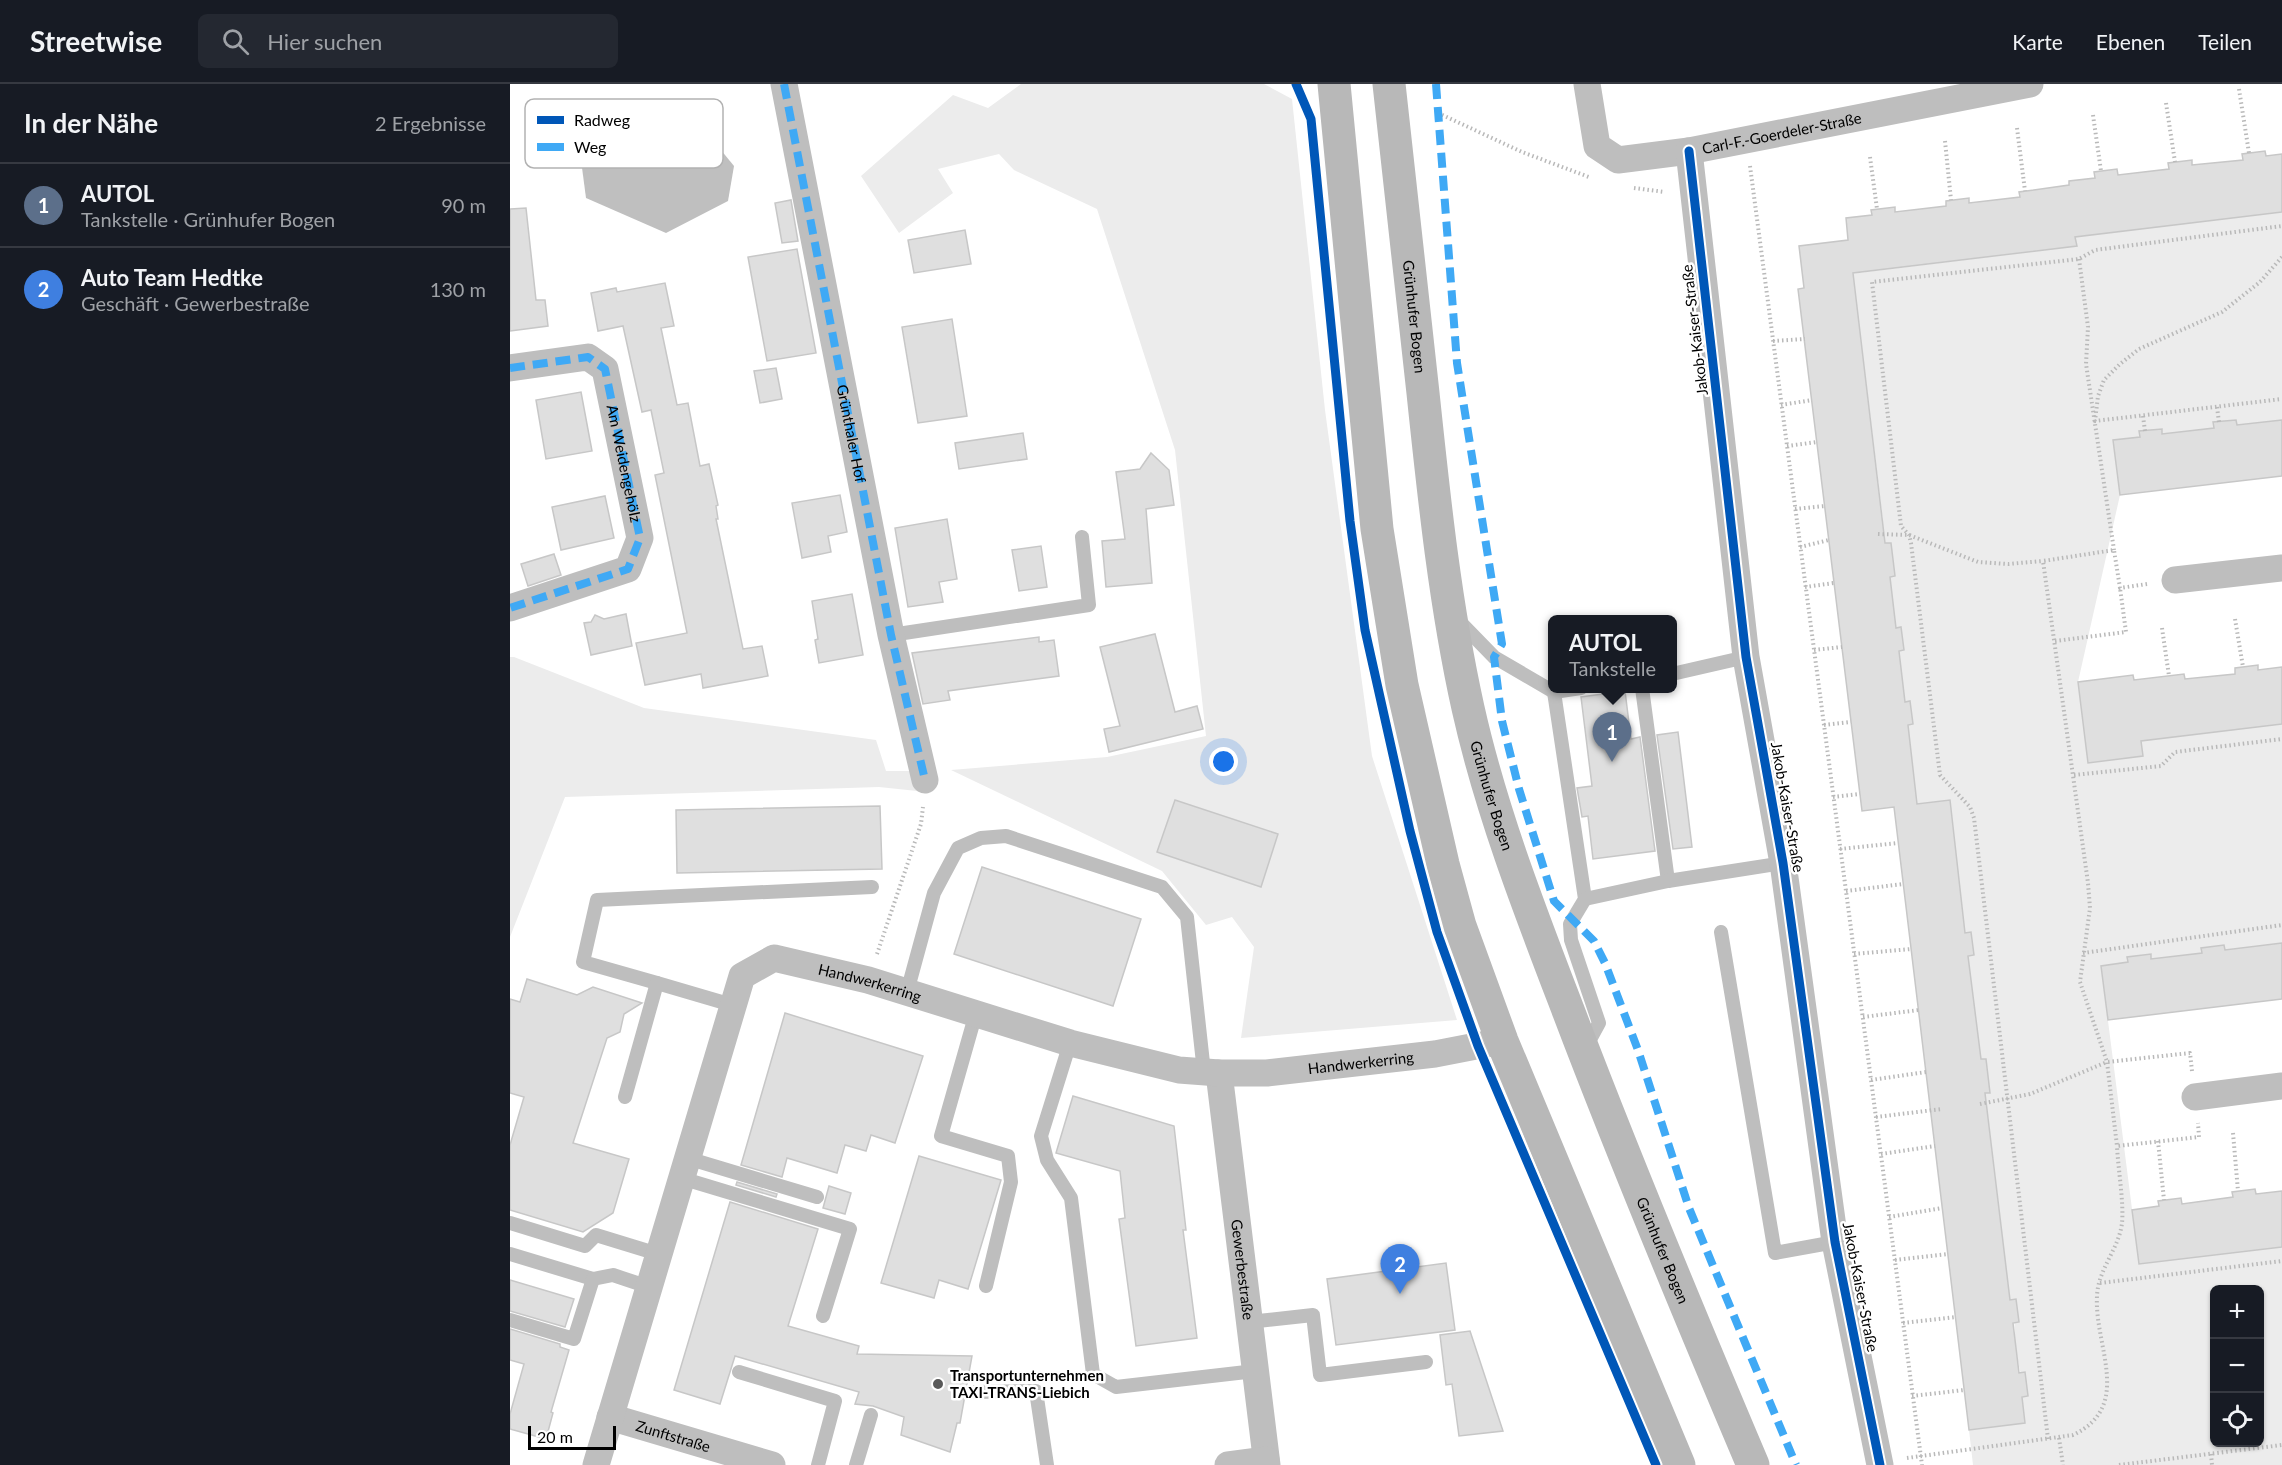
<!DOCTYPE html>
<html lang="de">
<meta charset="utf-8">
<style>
:root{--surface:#171b24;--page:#242831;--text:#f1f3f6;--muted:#9ea1a6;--line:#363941;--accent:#1a73e8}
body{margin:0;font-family:Lato,sans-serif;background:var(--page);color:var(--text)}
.controls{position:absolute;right:18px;bottom:18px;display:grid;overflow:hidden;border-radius:9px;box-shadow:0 2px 4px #0004}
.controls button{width:54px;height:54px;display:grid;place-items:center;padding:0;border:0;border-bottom:2px solid var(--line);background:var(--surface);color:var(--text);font:30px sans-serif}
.scale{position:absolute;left:18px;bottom:15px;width:88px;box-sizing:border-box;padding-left:6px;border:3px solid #000;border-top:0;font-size:16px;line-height:21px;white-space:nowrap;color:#000;-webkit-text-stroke:4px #fff;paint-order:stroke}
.you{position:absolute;left:714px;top:678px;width:21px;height:21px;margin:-15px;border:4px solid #fff;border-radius:50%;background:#1a73e8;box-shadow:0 0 0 9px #1a73e833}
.badge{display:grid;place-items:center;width:39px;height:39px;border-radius:50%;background:var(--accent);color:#fff;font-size:20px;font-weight:700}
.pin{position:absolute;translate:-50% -50px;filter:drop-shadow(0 2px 3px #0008)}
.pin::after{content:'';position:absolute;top:32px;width:21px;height:18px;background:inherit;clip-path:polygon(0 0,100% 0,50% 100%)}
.popup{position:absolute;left:1038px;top:531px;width:129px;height:78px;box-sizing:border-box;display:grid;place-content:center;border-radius:9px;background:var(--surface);filter:drop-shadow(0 2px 4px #0005);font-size:20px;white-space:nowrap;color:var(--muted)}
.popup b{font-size:22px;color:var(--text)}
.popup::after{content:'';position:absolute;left:50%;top:100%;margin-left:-12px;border:12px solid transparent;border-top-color:var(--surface)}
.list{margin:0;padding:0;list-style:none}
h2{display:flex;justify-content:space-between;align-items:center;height:78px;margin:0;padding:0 24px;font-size:26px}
h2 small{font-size:20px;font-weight:400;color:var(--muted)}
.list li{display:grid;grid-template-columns:39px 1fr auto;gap:18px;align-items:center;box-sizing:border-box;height:84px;padding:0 24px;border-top:2px solid var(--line)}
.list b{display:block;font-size:22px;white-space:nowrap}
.list p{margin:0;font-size:20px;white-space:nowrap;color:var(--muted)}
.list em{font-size:20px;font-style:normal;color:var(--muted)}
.icon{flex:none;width:33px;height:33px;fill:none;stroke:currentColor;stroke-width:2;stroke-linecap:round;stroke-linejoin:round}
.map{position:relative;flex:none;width:1772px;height:1381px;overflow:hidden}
header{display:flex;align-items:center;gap:36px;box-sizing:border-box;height:84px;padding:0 30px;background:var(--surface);border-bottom:2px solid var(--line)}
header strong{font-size:28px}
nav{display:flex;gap:33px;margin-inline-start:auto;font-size:21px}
.search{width:420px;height:54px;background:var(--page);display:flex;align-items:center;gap:15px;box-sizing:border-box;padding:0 21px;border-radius:9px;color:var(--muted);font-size:22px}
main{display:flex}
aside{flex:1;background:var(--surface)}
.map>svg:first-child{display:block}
.green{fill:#ececec;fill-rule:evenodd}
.water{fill:#bfbfbf}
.building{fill:#dfdfdf;stroke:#c7c7c7;stroke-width:1.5}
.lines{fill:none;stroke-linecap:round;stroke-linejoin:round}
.path{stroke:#b9b9b9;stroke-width:4;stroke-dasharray:1.5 3;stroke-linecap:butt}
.service{stroke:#bebebe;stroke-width:14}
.minor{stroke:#bebebe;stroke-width:27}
.secondary{stroke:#b8b8b8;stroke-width:33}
.quiet{stroke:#3fa9f5;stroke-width:8;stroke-dasharray:15 8;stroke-linecap:butt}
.cycleway-casing{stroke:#fff;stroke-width:13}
.cycleway{stroke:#0057b8;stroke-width:9}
.poi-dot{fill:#595959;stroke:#fff;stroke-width:2}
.labels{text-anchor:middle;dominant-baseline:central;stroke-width:5;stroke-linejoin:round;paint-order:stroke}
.street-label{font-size:15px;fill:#000;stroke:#fff}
.poi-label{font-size:15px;font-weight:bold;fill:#000;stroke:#fff;text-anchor:start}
.key{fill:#fff;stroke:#b2b2b2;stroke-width:1.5}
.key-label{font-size:16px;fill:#000}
</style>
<header>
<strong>Streetwise</strong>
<div class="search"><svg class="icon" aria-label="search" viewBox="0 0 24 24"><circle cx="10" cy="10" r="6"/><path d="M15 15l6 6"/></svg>Hier suchen</div>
<nav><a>Karte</a><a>Ebenen</a><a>Teilen</a></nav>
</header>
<main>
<aside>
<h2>In der Nähe<small>2 Ergebnisse</small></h2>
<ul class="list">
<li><span class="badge" style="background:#5c6f8a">1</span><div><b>AUTOL</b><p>Tankstelle · Grünhufer Bogen</p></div><em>90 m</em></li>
<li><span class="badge" style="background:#3f7fe0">2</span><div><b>Auto Team Hedtke</b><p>Geschäft · Gewerbestraße</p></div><em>130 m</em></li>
</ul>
</aside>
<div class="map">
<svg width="1772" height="1381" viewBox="0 0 1772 1381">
<rect width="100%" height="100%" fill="#fff"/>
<g class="green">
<path d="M511 0H754L782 15 815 326 862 672 947 936 731 954 744 863 722 833 696 841 652 787 441 686 597 673 696 652 665 366 587 125 504 86 489 70 428 85 443 109 389 149 351 92 443 11 478 24Z"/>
<path d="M1772 128V336L1727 341 1726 336 1703 338 1704 344 1652 350V345L1629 347 1630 353 1603 356 1610 411 1568 598 1578 679 1633 672 1631 657 1772 640V859L1715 866 1714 861 1691 864 1692 869 1641 875 1640 870 1618 873V878L1591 882 1629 1180 1772 1163V1381H1463L1459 1346 1515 1339 1512 1313 1518 1312C1506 1281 1502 1248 1506 1215L1500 1216 1478 1031 1469 1010 1480 1008 1476 975H1471L1458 872 1461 848 1455 849 1440 717 1407 720 1398 641 1403 639 1400 618H1395L1389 567 1394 566 1391 544H1386L1380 493 1385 492 1381 459 1370 460 1373 437 1344 199 1332 191 1566 162 1565 153ZM1704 1206H1750V1358H1704Z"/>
<path d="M0 573H4L134 624 366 656 376 687H406L407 707 369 703 55 713 0 853Z"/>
</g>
<path class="water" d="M112 26 183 32 224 82 218 117 156 149 76 114 69 61Z"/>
<g class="building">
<path d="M1755 67 1756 72 1772 70V128L1565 153 1567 162 1343 189 1375 459H1381L1385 492 1380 493 1386 544 1391 543 1394 566 1389 567 1395 618 1400 617 1403 640 1398 641 1407 720 1440 716 1455 849 1461 848 1464 871 1458 872 1471 975H1476L1480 1009H1475L1500 1216 1506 1215 1509 1238 1503 1239 1509 1289 1515 1288 1518 1312 1512 1313 1515 1339 1459 1346 1384 723 1352 727 1288 205 1294 204 1289 162 1338 156 1336 134 1362 131 1361 126 1385 123V128L1436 122V117L1459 114V119L1510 113 1509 108 1559 101V97L1585 94 1584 88 1607 85 1608 91 1659 85 1658 79 1682 76V81L1733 76 1732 70Z"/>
<path d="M281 116 288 157 272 159 265 119Z"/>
<path d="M16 124 26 216H35L38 242 0 247V125Z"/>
<path d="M455 146 461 180 404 189 398 156Z"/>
<path d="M287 165 306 269 257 277 238 173Z"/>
<path d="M155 199 164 242 151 244 167 321 178 319 190 382 199 380 208 421 206 422 208 435H206L233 565 252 562 258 592 193 604 191 590 135 601 126 559 177 549 145 391 154 389 141 326 132 328 113 242 88 247 81 209 106 204 107 208Z"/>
<path d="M442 235 457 332 408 339 392 243Z"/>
<path d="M266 284 272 315 250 319 244 287Z"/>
<path d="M71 308 82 367 36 375 26 316Z"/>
<path d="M1726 336 1727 341 1772 336V392L1610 411 1603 356 1630 353 1629 347 1652 345V350L1704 344 1703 338Z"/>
<path d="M513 349 517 375 449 385 445 359Z"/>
<path d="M641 369 659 386 664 421 636 425 642 499 596 503 592 457 615 455 606 388 630 385Z"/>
<path d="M330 411 337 448 318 452 321 468 292 474 282 419Z"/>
<path d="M95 412 104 454 51 466 42 423Z"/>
<path d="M437 435 447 495 429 498 433 518 398 523 385 444Z"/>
<path d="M531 462 537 503 509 507 502 466Z"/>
<path d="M44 470 51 491 18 502 11 480Z"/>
<path d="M342 510 353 571 309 579 305 556 308 555 302 517Z"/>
<path d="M116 530 122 562 81 571 74 539 81 538 85 531 94 535Z"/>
<path d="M645 550 665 628 687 622 693 645 599 668 594 645 610 642 590 563Z"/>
<path d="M529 553V558L544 556 549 592 438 607 440 616 413 620 402 569Z"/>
<path d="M1748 581V586L1772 583V640L1631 657 1633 672 1578 679 1568 598 1623 591 1624 596 1674 590 1675 595 1725 590V584Z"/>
<path d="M1115 607 1121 655 1130 653 1145 767 1083 775 1078 732 1072 733 1067 704 1082 702 1071 613Z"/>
<path d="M1168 648 1182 763 1163 765 1147 651Z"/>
<path d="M665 716 768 750 751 803 647 768Z"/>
<path d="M370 722 372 785 167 789 166 726Z"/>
<path d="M472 783 631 835 603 922 444 870Z"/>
<path d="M1772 859V915L1598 936 1591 882 1618 878 1617 873 1641 870V875L1692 869 1691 864 1714 861 1715 866Z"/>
<path d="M17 895 67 911 83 903 132 919 114 930 110 948 97 954 63 1059 119 1075 103 1129 73 1148 0 1126V1061L14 1013 0 1009V915L10 918Z"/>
<path d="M275 929 413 972 385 1059 361 1051 356 1067 335 1061 327 1089 277 1074 272 1093 231 1081Z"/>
<path d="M563 1012 664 1042 676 1146H673L687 1254 626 1262 609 1135 615 1134 610 1087 546 1069Z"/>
<path d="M409 1072 491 1096 458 1205 429 1196 424 1214 371 1199Z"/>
<path d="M227 1098 267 1110 266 1113 226 1101Z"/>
<path d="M319 1102 341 1109 335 1130 313 1124Z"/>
<path d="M1745 1105 1746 1110 1772 1107V1163L1629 1180 1622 1126 1649 1122 1648 1117 1671 1114 1672 1120 1723 1113 1722 1108Z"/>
<path d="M220 1118 308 1145 278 1242 349 1262 347 1270 462 1272 450 1339H447L440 1368 391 1351 394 1333 363 1322 345 1320 349 1308 225 1272 210 1320 164 1306Z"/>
<path d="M936 1179 945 1246 826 1261 817 1195Z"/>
<path d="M0 1196 64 1215 55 1243 0 1227Z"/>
<path d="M0 1245 50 1260V1263L59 1266 41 1328 43 1329 36 1355 0 1345V1330L14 1280 0 1276Z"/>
<path d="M960 1247 993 1347 949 1352 942 1300 936 1301 930 1251Z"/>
</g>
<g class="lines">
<g class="path">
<path d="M1729 5 1739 69"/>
<path d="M1656 19 1665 78"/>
<path d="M928 29 1012 68 1079 93"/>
<path d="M1583 31 1591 87"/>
<path d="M1507 44 1515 107"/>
<path d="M1435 57 1441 116"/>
<path d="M1360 73 1367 125"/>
<path d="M1240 82 1412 1381"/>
<path d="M1124 104 1155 108"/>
<path d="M1772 173 1750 198 1712 228 1629 265 1610 280 1594 296 1588 312 1585 337 1772 315"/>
<path d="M1569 175 1578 243 1576 280 1604 466"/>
<path d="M1263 257 1295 255"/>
<path d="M1271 321 1302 316"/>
<path d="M1707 323 1709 338"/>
<path d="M1633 332 1635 347"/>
<path d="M1277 362 1307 358"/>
<path d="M1285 425 1315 422"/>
<path d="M1368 450 1399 451 1468 478 1498 480 1533 477"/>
<path d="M1290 463 1319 456"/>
<path d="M1637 500 1610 504 1604 466 1533 477 1578 799 1580 824 1570 898 1597 978 1680 969 1682 987"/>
<path d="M1295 503 1324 499"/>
<path d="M1725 535 1733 583"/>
<path d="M1652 544 1659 592"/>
<path d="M1545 557 1616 548 1610 504"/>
<path d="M1304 566 1332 563"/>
<path d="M1314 641 1341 638"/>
<path d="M1564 691 1651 682 1665 668 1772 655"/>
<path d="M1323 713 1350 710"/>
<path d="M1330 765 1388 759"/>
<path d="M1336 807 1393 800"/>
<path d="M1573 869 1772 841"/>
<path d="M367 870 411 740 413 723"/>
<path d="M1344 870 1401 865"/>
<path d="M1353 933 1409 926"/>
<path d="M1361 996 1416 988"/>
<path d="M1470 1020 1520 1010 1597 978 1607 1062 1689 1053 1688 1039"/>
<path d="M1366 1033 1432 1025"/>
<path d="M1723 1049 1728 1107"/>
<path d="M1648 1057 1654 1116"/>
<path d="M1371 1070 1425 1062"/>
<path d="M1379 1133 1432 1124"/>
<path d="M1385 1176 1438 1170"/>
<path d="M1590 1199 1772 1177"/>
<path d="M1393 1239 1446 1233"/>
<path d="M1402 1312 1454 1306"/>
<path d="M1549 1354 1553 1381"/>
<path d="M1538 1355 1464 734 1460 723 1430 691 1401 459 1399 451 1391 442 1362 198 1569 175 1585 166 1772 142"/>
<path d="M1701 1370 1702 1381"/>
<path d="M1397 1374 1563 1351C1624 1322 1584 1262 1587 1212 1588 1185 1609 1165 1612 1139 1614 1119 1608 1084 1607 1062"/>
<path d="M1609 1381 1772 1361"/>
</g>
<g class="service">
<path d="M948 536 984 573 1044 608 1071 604"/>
<path d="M381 551 579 521 572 453"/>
<path d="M1162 590 1236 573"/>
<path d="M1132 604 1158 797"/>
<path d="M1044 608 1075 815 1060 840 1061 856 1089 939 1076 963"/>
<path d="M1075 815 1158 797 1273 779"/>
<path d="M1211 848 1265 1169 1325 1158"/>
<path d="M147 899 73 878 87 816 362 803"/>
<path d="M397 908 424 809 448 764 471 754 496 752 652 803 677 833 694 988"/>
<path d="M466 929 431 1052 498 1072 501 1098 476 1202"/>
<path d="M560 959 531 1052 537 1076 561 1114 583 1290 606 1303 745 1287"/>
<path d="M115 1013 147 899 222 921"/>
<path d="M177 1074 307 1113"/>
<path d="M171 1094 340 1145 313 1232"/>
<path d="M0 1139 75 1162 86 1151 148 1170"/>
<path d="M0 1170 83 1195"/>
<path d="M0 1236 64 1255 83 1195 103 1191 139 1203"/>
<path d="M739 1238 803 1231 810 1291 916 1278"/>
<path d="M229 1288 325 1317 308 1381"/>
<path d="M466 1308 526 1307 537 1381"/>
<path d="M346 1381 361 1331"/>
</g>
<g class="minor">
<path id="s1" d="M274 0 381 551 415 696"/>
<path id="s2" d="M1077 0 1087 62 1108 76 1179 67 1520 0"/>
<path d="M1179 67 1236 573 1273 779 1325 1158 1370 1381"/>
<path id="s3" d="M0 284 78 273 95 285 130 454 118 485 0 524"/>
<path d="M1665 496 1772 484"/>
<path id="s4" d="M709 989 757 1381"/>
<path d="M1685 1013 1772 1002"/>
<path id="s5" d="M100 1333 262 1381"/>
<path id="s6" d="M86 1381 232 892 264 874 358 896 560 959 669 986 709 989H757L925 970 992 957"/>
<path d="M718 1381 756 1376"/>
</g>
<g class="secondary">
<path d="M824 0 867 445 892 601 933 780 950 842 992 957 1169 1381"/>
<path id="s7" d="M879 0C891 103 902 206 913 309 924 414 935 520 958 624 981 727 1020 827 1058 926 1116 1079 1179 1230 1243 1381"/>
</g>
<g class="quiet">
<path d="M274 0 381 551 415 696"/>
<path d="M926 0 947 279 992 560 984 573 992 637 1009 705 1044 817 1084 857 1095 879 1128 966 1179 1124 1286 1381"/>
<path d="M0 284 78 273 95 285 130 454 118 485 0 524"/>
</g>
<defs>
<g id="cycleway">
<path d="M786 0 801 35 840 437 855 546 900 747 927 848 968 962 1146 1381"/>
<path d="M1179 67 1236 573 1273 779 1325 1158 1370 1381"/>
</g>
</defs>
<use href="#cycleway" class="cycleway-casing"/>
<use href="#cycleway" class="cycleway"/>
</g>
<circle class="poi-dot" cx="428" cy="1300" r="6"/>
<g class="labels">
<g class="street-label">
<text stroke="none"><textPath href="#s2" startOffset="254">Carl-F.-Goerdeler-Straße</textPath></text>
<text stroke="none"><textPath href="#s7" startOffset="234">Grünhufer Bogen</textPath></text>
<text transform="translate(1184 246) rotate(-97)">Jakob-Kaiser-Straße</text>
<text stroke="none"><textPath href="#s1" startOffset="356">Grünthaler Hof</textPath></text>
<text stroke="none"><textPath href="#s3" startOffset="196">Am Weidengehölz</textPath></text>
<text stroke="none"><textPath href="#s7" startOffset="720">Grünhufer Bogen</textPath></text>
<text transform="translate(1278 723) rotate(80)">Jakob-Kaiser-Straße</text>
<text stroke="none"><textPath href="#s6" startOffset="646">Handwerkerring</textPath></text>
<text stroke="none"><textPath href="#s6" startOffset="1150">Handwerkerring</textPath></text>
<text stroke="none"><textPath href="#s7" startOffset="1206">Grünhufer Bogen</textPath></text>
<text stroke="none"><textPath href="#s4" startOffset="198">Gewerbestraße</textPath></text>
<text transform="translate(1351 1203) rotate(79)">Jakob-Kaiser-Straße</text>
<text stroke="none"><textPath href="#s5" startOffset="66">Zunftstraße</textPath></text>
</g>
<g class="poi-label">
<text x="440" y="1291">Transportunternehmen<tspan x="440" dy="17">TAXI-TRANS-Liebich</tspan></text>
</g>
</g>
<rect x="15" y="15" width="198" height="69" rx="9" class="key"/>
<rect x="27" y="32" width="27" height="8" fill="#0057b8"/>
<rect x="27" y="59" width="27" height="8" fill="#3fa9f5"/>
<g class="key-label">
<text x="64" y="42">Radweg</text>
<text x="64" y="69">Weg</text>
</g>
</svg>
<div class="controls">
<button>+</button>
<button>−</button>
<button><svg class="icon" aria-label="locate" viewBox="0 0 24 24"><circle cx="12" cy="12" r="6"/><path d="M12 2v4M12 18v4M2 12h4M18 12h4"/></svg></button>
</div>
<div class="scale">20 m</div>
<div class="you"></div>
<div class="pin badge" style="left:1102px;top:678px;background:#5c6f8a">1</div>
<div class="popup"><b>AUTOL</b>Tankstelle</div>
<div class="pin badge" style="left:890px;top:1210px;background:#3f7fe0">2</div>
</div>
</main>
